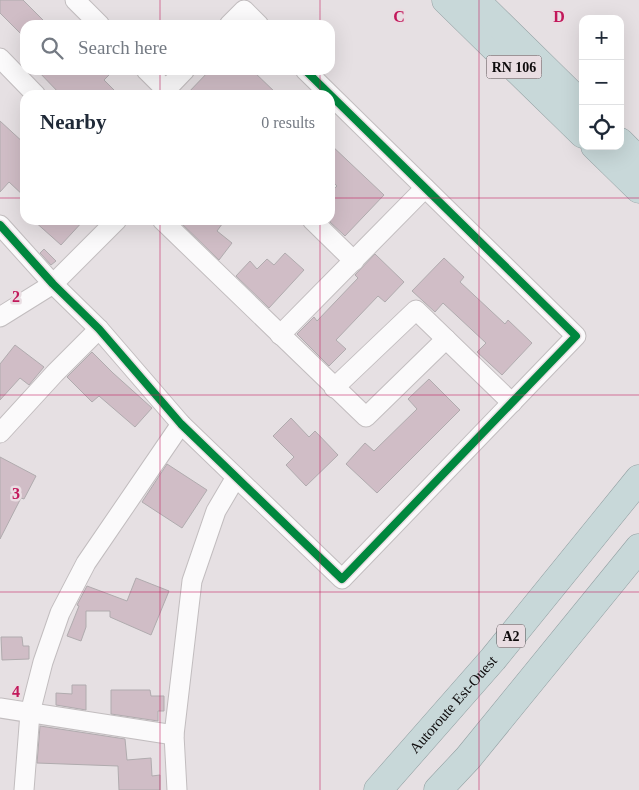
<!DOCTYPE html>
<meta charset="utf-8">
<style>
:root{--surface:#fff;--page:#f2f2f3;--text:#1f2937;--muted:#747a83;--line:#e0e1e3}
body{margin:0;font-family:"Times New Roman",serif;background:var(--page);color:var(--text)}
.controls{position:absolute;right:15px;top:15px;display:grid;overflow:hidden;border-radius:10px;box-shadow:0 5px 20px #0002}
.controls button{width:45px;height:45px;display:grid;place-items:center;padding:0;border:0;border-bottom:1px solid var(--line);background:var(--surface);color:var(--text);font:25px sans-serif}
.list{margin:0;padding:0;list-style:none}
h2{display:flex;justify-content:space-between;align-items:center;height:65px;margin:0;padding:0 20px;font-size:21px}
h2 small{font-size:16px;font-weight:400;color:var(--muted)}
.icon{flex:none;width:28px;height:28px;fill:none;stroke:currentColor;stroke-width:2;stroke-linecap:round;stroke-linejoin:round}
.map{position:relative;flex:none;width:639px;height:790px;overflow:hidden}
.search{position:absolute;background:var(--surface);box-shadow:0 5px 20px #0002;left:20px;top:20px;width:315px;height:55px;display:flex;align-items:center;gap:12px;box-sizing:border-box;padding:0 18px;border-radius:15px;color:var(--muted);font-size:19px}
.panel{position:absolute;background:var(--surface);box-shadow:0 5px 20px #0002;left:20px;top:90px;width:315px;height:135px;border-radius:15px}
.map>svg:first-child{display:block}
.building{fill:#d0bdc6;stroke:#b0abae}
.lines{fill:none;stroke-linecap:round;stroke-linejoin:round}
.minor-casing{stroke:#c2bdbf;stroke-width:21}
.highway-casing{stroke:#909ea0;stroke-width:29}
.minor{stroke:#fbfafb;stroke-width:19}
.highway{stroke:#c8d8d9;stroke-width:28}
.cycleway-casing{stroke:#e9dde2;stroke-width:11}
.cycleway{stroke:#00873e;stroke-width:8}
.grid{fill:none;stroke:#c2185b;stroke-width:1;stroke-opacity:0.55}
.labels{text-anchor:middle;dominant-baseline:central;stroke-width:5;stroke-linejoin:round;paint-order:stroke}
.shield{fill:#e9dde2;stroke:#504b4d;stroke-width:1}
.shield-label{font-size:14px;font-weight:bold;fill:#0f0c0d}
.street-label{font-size:15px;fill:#0f0c0d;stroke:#e9dde2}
.grid-label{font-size:16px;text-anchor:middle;font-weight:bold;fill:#c2185b;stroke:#e9dde2;stroke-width:5;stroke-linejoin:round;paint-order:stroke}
</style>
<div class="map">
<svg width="639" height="790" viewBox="0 0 639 790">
<rect width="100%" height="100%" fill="#e6e0e3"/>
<g class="building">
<path d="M0 0H23L48 25H25V38L0 13Z"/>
<path d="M37 70H114L104 80 119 95H61Z"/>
<path d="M210 70H252L278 95H186Z"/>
<path d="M0 121 25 144V197L9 182 0 192Z"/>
<path d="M330 144 384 195 345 236 330 222V193L337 186 330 179Z"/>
<path d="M33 220H84L61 245Z"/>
<path d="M178 220H225L217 231 232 243 219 260Z"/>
<path d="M44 249 56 261 51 265 40 253Z"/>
<path d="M285 253 304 270 269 308 236 276 250 261 257 269 267 259 274 265Z"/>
<path d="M375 254 404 282 385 302 378 296 336 340 346 349 329 366 297 334 314 317 317 321 358 278 355 275Z"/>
<path d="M444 258 464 277 460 282 505 324 508 320 532 343 502 375 477 352 486 343 443 303 435 312 412 291Z"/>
<path d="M15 345 44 367 29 385 20 378 0 400V364Z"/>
<path d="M92 352 113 373 152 408 135 427 99 396 92 402 67 377Z"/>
<path d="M429 379 460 410 377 493 346 464 365 443 374 451 417 409 408 399Z"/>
<path d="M291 418 309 437 315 431 338 455 306 486 286 465 294 457 273 436Z"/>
<path d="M0 457 36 476 24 499 21 498 0 539Z"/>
<path d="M167 464 207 490 182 528 142 502Z"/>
<path d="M136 578 169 591 151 635 110 617V611H86V627L81 641 67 636 79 606 77 605 87 586 127 601Z"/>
<path d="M1 637H22L23 646H29V659L2 660Z"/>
<path d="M72 685H86V710L56 705V693L72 694Z"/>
<path d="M111 690H150L151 696H164V711H158V721L111 714Z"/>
<path d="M40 726 125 739 127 760 151 758 152 776 160 775V790H119L118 766 37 763Z"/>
</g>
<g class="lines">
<defs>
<g id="minor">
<path d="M75 0 100 25"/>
<path d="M229 25 244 10 259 25"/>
<path d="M0 58 36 95"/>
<path d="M146 70 166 90"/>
<path d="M161 95 185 70"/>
<path d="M162 220 366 417 446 339"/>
<path d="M312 220 354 261"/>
<path d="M0 225 53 284 99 329 181 424 342 579 576 336 305 70"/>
<path d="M0 317 53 284 117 220"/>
<path d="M280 335 425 188"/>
<path d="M334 388 416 310 512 403"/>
<path d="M0 433 55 373 99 329"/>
<path d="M0 708 174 735"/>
<path d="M24 790 30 713 43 662 60 613 86 563 181 424"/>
<path d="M177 790 174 735 192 581 216 511 236 477"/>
</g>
<g id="highway">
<path d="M446 0 583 134"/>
<path d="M475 0 583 106"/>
<path d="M620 142 639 161"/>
<path d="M595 146 639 189"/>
<path id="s1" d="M378 790 493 659 639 479"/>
<path d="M438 790 468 758 639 548"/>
</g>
</defs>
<use href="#minor" class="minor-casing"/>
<use href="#highway" class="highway-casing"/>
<use href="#minor" class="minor"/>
<use href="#highway" class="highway"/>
<defs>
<path id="cycleway" d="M0 225 53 284 99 329 181 424 342 579 576 336 305 70"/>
</defs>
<use href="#cycleway" class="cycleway-casing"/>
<use href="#cycleway" class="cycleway"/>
</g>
<path class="grid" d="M160 0V25M320 0V25M479 0V790M160 70V95M320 70V95M0 198H25M330 198H639M160 220V790M320 220V790M0 395H639M0 592H639"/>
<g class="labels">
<g class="shield">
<rect x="486.5" y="55.5" width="55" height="23" rx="4"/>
<rect x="497" y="624.5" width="28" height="23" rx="4"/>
</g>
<g class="shield-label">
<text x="514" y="67">RN 106</text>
<text x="511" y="636">A2</text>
</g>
<g class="street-label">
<text stroke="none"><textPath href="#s1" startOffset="114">Autoroute Est-Ouest</textPath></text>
</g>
</g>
<g class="grid-label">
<text x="399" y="22">C</text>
<text x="559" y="22">D</text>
<text x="16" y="302">2</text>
<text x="16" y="499">3</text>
<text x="16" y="697">4</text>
</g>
</svg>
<div class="controls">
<button>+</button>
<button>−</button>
<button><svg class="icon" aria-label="locate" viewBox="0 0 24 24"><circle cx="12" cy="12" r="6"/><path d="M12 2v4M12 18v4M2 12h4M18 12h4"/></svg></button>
</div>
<div class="search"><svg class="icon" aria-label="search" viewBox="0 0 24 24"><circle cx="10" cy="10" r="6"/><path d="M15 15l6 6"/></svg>Search here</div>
<section class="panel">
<h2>Nearby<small>0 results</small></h2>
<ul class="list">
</ul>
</section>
</div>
